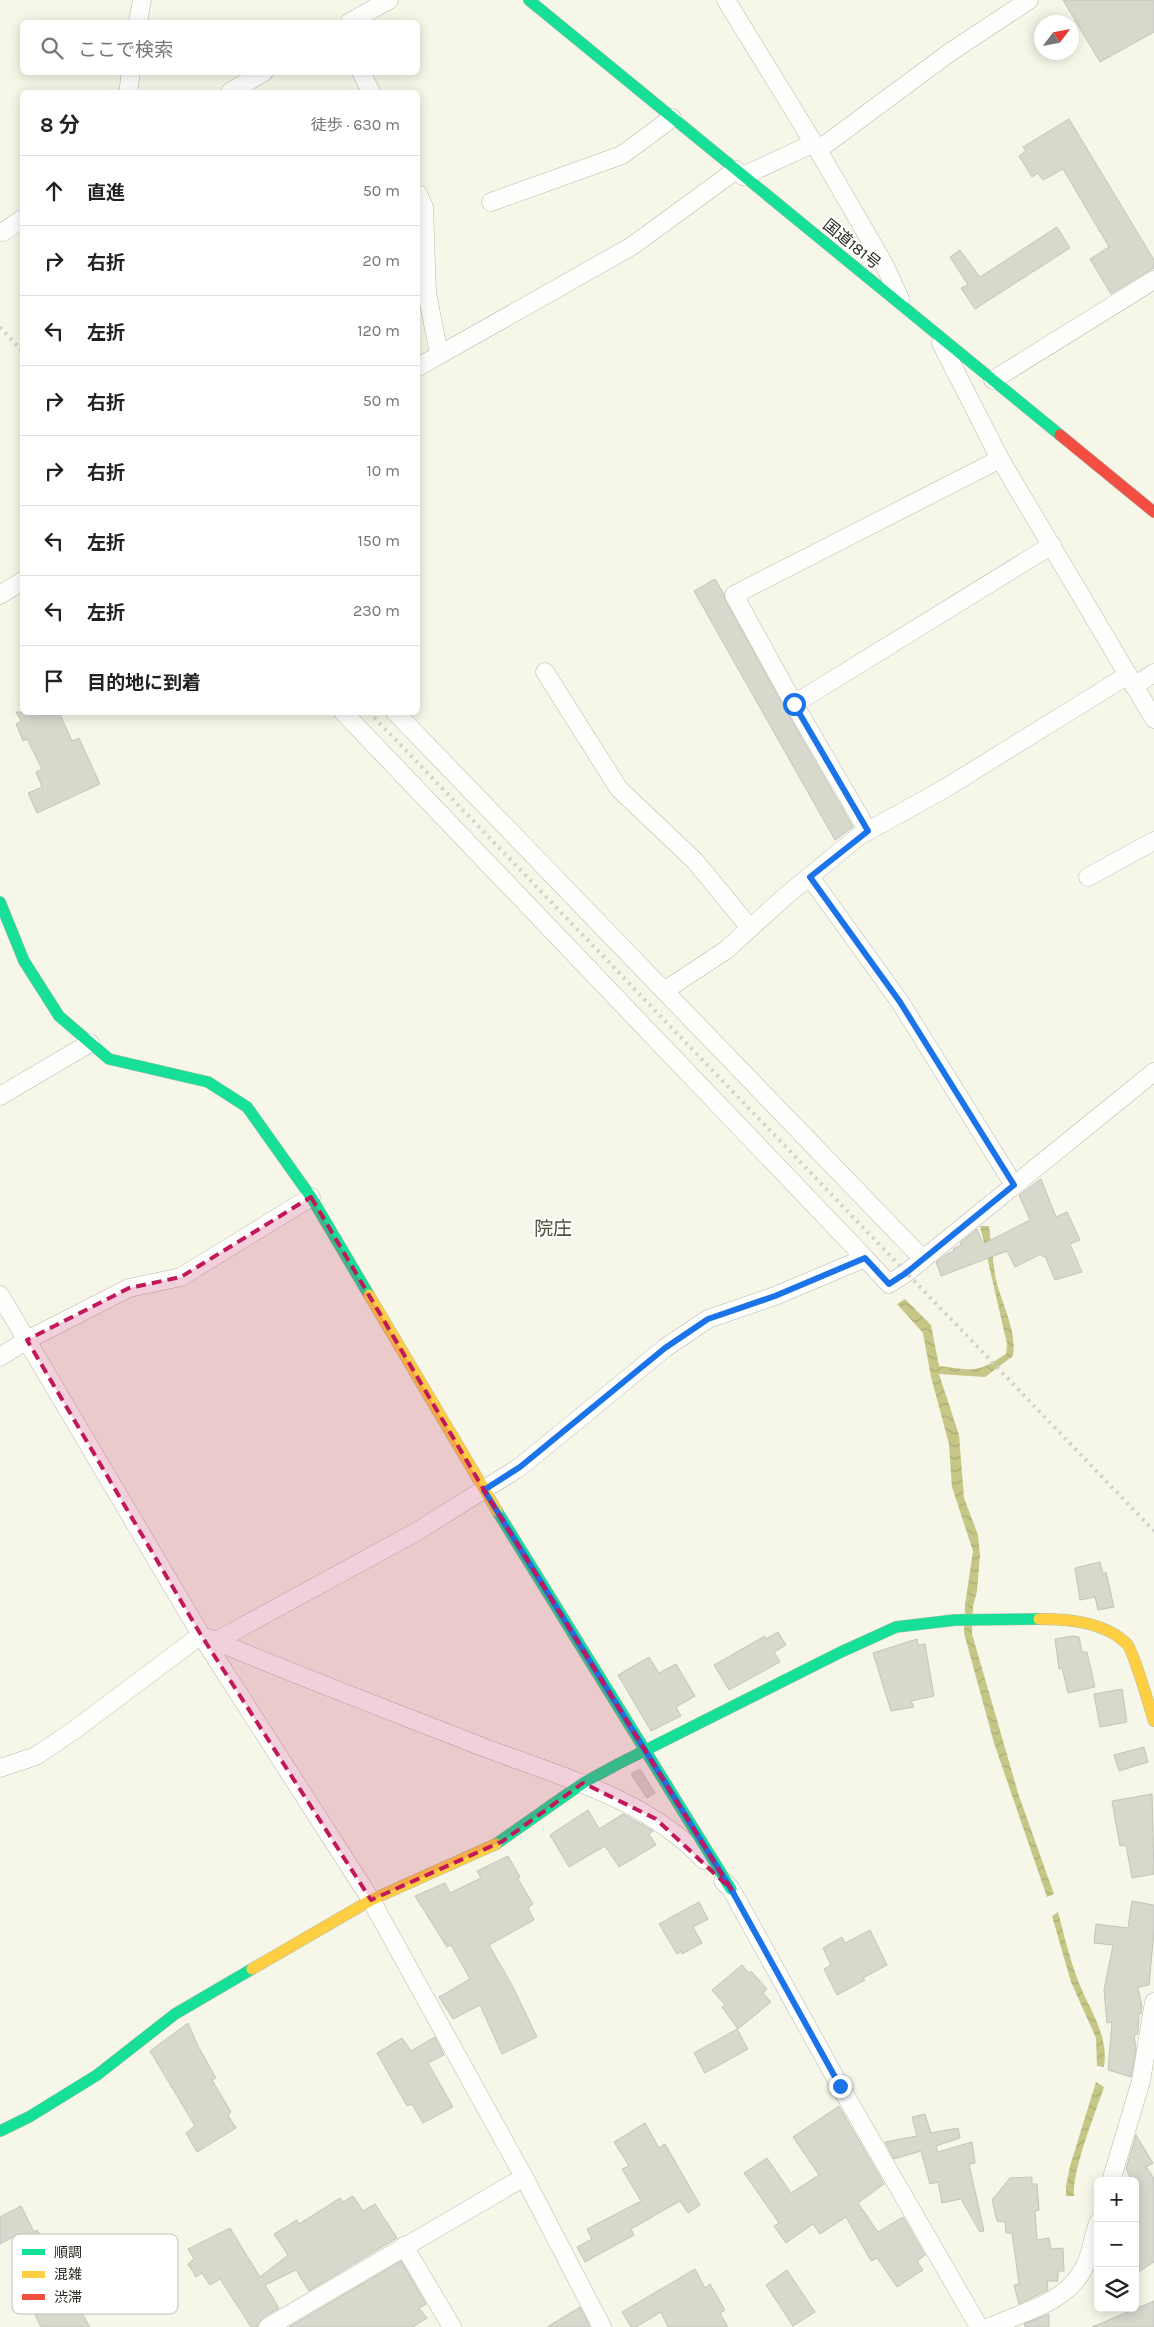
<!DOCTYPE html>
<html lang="ja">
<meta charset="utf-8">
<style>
:root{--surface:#fff;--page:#f6f6f6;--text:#222;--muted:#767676;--line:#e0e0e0}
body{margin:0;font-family:Karla,"Noto Sans JP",sans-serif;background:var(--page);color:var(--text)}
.controls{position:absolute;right:15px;bottom:15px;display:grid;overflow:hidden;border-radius:8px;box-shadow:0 2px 12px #0003}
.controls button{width:45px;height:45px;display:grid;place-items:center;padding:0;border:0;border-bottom:1px solid var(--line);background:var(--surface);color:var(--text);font:25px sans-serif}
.compass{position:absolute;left:1034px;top:15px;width:45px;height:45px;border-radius:50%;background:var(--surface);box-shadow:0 2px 12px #0003;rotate:58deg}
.stop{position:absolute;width:15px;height:15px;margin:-11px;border:4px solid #1a73e8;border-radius:50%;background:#fff}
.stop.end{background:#1a73e8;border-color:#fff;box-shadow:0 1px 5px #0008}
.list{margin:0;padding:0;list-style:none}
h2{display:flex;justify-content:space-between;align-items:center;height:65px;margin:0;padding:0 20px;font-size:21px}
h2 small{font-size:16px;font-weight:400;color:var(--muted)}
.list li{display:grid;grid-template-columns:32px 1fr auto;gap:15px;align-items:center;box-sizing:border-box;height:70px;padding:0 20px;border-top:1px solid var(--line)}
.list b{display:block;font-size:19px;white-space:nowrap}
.list em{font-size:16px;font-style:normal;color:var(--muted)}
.icon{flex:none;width:28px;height:28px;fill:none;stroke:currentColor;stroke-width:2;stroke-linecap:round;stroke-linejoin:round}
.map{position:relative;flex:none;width:1154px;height:2327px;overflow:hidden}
.search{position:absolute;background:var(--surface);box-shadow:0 2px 12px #0003;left:20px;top:20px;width:400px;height:55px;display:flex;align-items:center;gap:12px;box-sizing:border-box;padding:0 18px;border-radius:8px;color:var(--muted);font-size:19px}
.panel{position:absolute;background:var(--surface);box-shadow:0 2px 12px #0003;left:20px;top:90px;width:400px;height:625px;border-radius:8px}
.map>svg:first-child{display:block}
.water{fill:url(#water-waves)}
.building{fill:#d8d9cd;stroke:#c4c5ba}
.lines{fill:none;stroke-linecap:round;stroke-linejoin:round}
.street-casing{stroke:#b7b8ac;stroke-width:19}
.fast-casing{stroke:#b7b8ac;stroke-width:12}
.slow-casing{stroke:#b7b8ac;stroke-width:12}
.jam-casing{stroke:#b7b8ac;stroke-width:12}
.street{stroke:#fefefc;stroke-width:18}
.fast{stroke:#16e098;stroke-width:11}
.slow{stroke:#ffcf43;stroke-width:11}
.jam{stroke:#f24e42;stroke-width:11}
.rail{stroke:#d1d2ce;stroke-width:4;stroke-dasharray:2.5 5;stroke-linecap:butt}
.route{stroke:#1a73e8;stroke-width:6}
.marked{fill:#c2185b;fill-opacity:0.2;stroke:#c2185b;stroke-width:4;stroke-dasharray:10 6;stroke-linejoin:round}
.labels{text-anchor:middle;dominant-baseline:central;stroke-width:4;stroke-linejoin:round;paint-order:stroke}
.street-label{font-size:16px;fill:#28281f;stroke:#fff}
.quarter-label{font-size:19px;fill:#51513c;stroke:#fff}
.key{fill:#fff;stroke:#bebebc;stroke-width:1}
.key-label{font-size:14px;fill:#28281f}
</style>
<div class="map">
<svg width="1154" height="2327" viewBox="0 0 1154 2327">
<defs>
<pattern id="water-waves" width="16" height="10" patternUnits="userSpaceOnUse" patternTransform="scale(1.25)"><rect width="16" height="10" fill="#c6c786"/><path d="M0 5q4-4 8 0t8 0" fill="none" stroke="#aaab73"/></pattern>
</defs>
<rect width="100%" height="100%" fill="#f6f7e8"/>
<g class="water">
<path d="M980 1226H989C991 1244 993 1262 996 1280 1002 1305 1017 1330 1013 1356L985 1377 939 1374 959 1435 964 1498 978 1535 980 1555 977 1591 973 1607 972 1634 1019 1796 1054 1894 1047 1897 994 1743 964 1633 965 1605 973 1551 952 1487 949 1444 931 1377 923 1333 897 1304 905 1299 931 1325 939 1366C974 1370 976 1374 1006 1354L1007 1344Z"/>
<path d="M1058 1912C1064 1935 1070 1960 1079 1983 1090 2011 1109 2035 1104 2067L1097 2066 1096 2038 1071 1982 1052 1916Z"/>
<path d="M1096 2082 1104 2087C1095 2114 1072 2170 1074 2196H1066V2186L1070 2166Z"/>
</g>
<g class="building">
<path d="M1063 0H1154V32L1100 62Z"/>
<path d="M1069 119 1154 260V268L1111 294 1090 259 1109 247 1063 169 1043 180 1038 173 1032 177 1019 156 1026 151 1023 147Z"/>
<path d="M1057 227 1070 248 975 309 961 288 968 285 950 257 960 250 980 277Z"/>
<path d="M715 579 724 594 725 600 785 709 853 827 835 840 694 591Z"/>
<path d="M16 712H59L72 741 79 738 100 784 37 813 28 793 42 787 36 772 42 769 27 739 23 741 16 724 21 721Z"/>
<path d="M1041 1179 1056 1217 1067 1212 1080 1240 1070 1244 1082 1272 1055 1280 1045 1256 1043 1257 1041 1254 1015 1267 1007 1251 941 1276 936 1262 947 1254 954 1251 953 1249 961 1245 960 1243 977 1229 983 1244 1030 1220 1019 1195Z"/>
<path d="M1100 1562 1103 1574 1106 1572 1114 1607 1098 1610 1095 1597 1080 1600 1075 1568Z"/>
<path d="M778 1632 786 1645 774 1652 780 1662 729 1690 714 1665 765 1636 766 1639Z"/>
<path d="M1073 1636 1079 1637 1082 1652H1087L1095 1687 1068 1693 1062 1668 1059 1669 1055 1639Z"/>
<path d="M917 1639 918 1645 925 1644 934 1696 911 1701 914 1707 891 1711 873 1653Z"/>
<path d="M649 1657 659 1673 676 1664 695 1696 676 1707 681 1716 651 1731 618 1675Z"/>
<path d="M1122 1689 1127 1722 1100 1727 1094 1694Z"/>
<path d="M1144 1747 1148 1762 1119 1771 1114 1755Z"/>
<path d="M640 1769 655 1793 647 1798 631 1774Z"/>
<path d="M1152 1794 1154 1874 1132 1878 1126 1845 1120 1846 1112 1801Z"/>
<path d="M588 1810 599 1829 623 1814 653 1831 649 1834 656 1845 619 1867 605 1846 569 1867 550 1835Z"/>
<path d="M508 1856 520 1877 518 1879 533 1904 528 1908 534 1920 489 1945 513 1987 537 2037 502 2054 480 2005 453 2019 439 1997 470 1979 451 1945 447 1947 415 1896 445 1883 450 1893 481 1878 477 1871Z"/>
<path d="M1132 1901 1154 1905V1932L1149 1985 1138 1987 1142 2007 1141 2014H1139L1138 2034 1134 2035 1136 2048 1131 2077 1108 2070 1112 2022 1107 2023 1104 1990 1113 1945 1094 1943 1096 1924 1128 1928Z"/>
<path d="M699 1902 708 1919 693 1927 702 1943 682 1954 681 1951 677 1954 659 1924Z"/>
<path d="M870 1930 887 1965 863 1978 865 1980 837 1995 824 1969 831 1965 823 1948 842 1937 845 1943Z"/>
<path d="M742 1965 749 1973 751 1971 767 1989 763 1993 771 2002 738 2029 722 2007 725 2005 712 1990Z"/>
<path d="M188 2023 198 2046 216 2078 212 2080 231 2112 228 2115 236 2128 197 2152 186 2133 195 2126 150 2051Z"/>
<path d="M737 2029 748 2049 705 2073 694 2053Z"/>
<path d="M435 2037 444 2055 428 2063 453 2107 423 2123 412 2104 407 2106 377 2053 402 2038 411 2051Z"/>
<path d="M839 2106 884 2184 858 2203 878 2232 903 2217 925 2255 917 2261 923 2270 897 2287 877 2258 871 2261 846 2217 820 2234 813 2224 786 2243 774 2226 779 2223 744 2173 767 2158 791 2193 819 2175 793 2137Z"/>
<path d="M925 2114 931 2133 958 2128 960 2138 936 2146 938 2152 972 2142 975 2163 969 2164 984 2231 980 2232 961 2199 942 2203 938 2182 930 2184 921 2151 894 2159 885 2142 917 2136 912 2117Z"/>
<path d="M645 2123 659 2148 665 2144 700 2205 688 2213 680 2201 631 2229 634 2235 585 2262 577 2247 592 2239 587 2229 641 2201 622 2169 629 2166 614 2142Z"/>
<path d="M1136 2135 1153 2163 1146 2167 1154 2178V2262L1135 2274V2181H1132L1126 2169Z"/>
<path d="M1032 2177V2184H1037L1039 2210 1035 2211 1037 2240 1049 2238 1051 2249 1063 2248 1064 2271H1058V2281H1047L1048 2290 1019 2304 1014 2285 1019 2284 1012 2233H1006L1005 2222 997 2221 992 2200 1010 2178Z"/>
<path d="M353 2196 363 2211 375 2204 397 2238 309 2291 296 2270 265 2285 279 2308 262 2318 257 2327H251L220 2279 210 2285 202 2273 196 2277 188 2264 194 2259 188 2249 230 2228 260 2277 288 2255 274 2234 297 2220 299 2224 340 2198 343 2202Z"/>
<path d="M21 2206 34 2232 37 2230 68 2278 63 2282 90 2327H41L33 2311 39 2307 25 2284 38 2276 15 2236 0 2244V2217Z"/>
<path d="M401 2261 426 2304 419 2308 427 2318 413 2327H289Z"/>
<path d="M695 2269 705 2288 710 2284 725 2310 720 2313 728 2327H668L661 2312 636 2327H631L622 2312Z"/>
<path d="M787 2270 815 2312 793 2326 766 2285Z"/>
<path d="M1154 2301V2327H1092Z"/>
<path d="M580 2307 590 2327H547Z"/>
<path d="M1049 2314V2327H1025L1024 2324Z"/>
</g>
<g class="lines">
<defs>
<g id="street">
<path d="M726 0 818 150 884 264 900 299"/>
<path d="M138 22 142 0"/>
<path d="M350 22 389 0"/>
<path d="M361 72 371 92"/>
<path d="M128 92 131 72"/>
<path d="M230 92 264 72"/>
<path d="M818 150 949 53 1029 0"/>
<path d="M743 176 814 143"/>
<path d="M418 194 424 207 427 293 439 354"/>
<path d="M491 202 622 155 672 118"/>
<path d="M3 232 22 219"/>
<path d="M941 343 1000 459 1154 719"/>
<path d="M418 367 632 246 736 170"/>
<path d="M993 380 1154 280"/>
<path d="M0 595 22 581"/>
<path d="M545 672 619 789 695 861 750 928"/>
<path d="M1134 686 1154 673"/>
<path d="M794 704 1052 545"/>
<path d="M343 712 865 1258"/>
<path d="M395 712 923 1259"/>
<path d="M868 831 794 704 734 595 1000 459"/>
<path d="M810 877 900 1002 1014 1185"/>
<path d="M1088 877 1154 841"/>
<path d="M664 991 726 950 788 894 859 836 944 789 1128 675"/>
<path d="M0 1096 90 1043"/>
<path d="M0 1295 201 1635 371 1900 524 2177 602 2327"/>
<path d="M0 1357 27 1340 129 1288 181 1277 311 1197"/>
<path d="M208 1638C298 1676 389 1710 480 1746 558 1776 645 1797 704 1860"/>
<path d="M216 1641 416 1532 520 1467 665 1348 708 1319 775 1296 865 1258 889 1284 906 1273 1154 1072"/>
<path d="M0 1768 36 1756 73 1731 201 1635"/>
<path d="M723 1881 731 1889 840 2086 979 2327"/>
<path d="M1111 2181 1141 2081 1154 2002"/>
<path d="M404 2246 452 2327"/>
<path d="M268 2327 524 2177"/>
<path d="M990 2327C1024 2311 1065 2304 1084 2268 1091 2255 1093 2237 1098 2223"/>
</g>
<g id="fast">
<path d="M529 0 1060 435"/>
<path d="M0 902 24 961 59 1016 109 1059 208 1082 247 1107 311 1197 369 1295"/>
<path d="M497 1511 731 1889"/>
<path d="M496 1844 583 1783 618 1764 841 1652 896 1627 955 1620 1039 1619"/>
<path d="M0 2131 29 2117 97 2075 175 2014 252 1969"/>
</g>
<g id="slow">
<path d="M369 1295 497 1511"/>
<path d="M1039 1619C1069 1619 1105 1622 1127 1644 1133 1650 1150 1708 1154 1721"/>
<path d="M252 1969 371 1900 496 1844"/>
</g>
<path id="jam" d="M1060 435 1154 512"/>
</defs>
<use href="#street" class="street-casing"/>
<use href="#fast" class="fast-casing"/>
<use href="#slow" class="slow-casing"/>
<use href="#jam" class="jam-casing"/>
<use href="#street" class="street"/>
<use href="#fast" class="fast"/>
<use href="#slow" class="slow"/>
<use href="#jam" class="jam"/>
<g class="rail">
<path d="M0 327 22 351"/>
<path d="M369 712 1154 1531"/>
</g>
</g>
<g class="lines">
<path class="route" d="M794 704 868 831 810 877 900 1002 1014 1185 906 1273 889 1284 865 1258 775 1296 708 1319 665 1348 520 1467 484 1490 731 1889 840 2086"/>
</g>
<path class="marked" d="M311 1197 484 1490 731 1889 656 1819 583 1783 503 1841 371 1900 201 1635 27 1340 129 1288 181 1277Z"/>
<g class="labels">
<g class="street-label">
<text transform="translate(852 244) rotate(39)">国道181号</text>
</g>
<g class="quarter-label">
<text x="553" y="1229">院庄</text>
</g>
</g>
<rect x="12" y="2234" width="166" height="80" rx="8" class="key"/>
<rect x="22" y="2249" width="23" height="6" fill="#16e098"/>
<rect x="22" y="2271" width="23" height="7" fill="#ffcf43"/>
<rect x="22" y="2294" width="23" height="6" fill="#f24e42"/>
<g class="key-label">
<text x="54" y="2257">順調</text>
<text x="54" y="2279">混雑</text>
<text x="54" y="2302">渋滞</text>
</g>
</svg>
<div class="controls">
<button>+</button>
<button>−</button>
<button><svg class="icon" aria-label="layers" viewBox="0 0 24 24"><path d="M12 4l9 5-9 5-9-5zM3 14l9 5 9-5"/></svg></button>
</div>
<svg class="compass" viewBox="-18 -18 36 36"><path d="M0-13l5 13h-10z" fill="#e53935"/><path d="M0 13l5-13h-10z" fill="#767676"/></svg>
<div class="stop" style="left:794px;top:704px"></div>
<div class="stop end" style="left:840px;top:2086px"></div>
<div class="search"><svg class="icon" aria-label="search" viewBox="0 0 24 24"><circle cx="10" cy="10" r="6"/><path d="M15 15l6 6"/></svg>ここで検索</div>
<section class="panel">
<h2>8 分<small>徒歩 · 630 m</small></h2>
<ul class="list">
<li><svg class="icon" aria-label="ahead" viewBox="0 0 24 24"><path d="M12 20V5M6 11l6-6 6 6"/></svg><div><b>直進</b></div><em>50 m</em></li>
<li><svg class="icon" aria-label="right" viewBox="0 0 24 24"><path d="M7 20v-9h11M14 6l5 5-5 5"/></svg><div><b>右折</b></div><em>20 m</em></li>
<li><svg class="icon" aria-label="left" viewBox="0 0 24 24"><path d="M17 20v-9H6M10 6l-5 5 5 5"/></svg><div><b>左折</b></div><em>120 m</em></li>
<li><svg class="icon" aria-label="right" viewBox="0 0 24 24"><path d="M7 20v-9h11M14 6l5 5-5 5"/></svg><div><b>右折</b></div><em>50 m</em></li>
<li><svg class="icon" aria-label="right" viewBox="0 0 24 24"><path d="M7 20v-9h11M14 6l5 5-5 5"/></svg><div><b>右折</b></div><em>10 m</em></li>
<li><svg class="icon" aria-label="left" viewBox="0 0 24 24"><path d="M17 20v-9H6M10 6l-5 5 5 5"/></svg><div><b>左折</b></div><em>150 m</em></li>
<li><svg class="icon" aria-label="left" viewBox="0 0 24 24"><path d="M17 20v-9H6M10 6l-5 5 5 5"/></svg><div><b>左折</b></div><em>230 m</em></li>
<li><svg class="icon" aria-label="arrive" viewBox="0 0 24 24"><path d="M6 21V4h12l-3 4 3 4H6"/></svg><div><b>目的地に到着</b></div></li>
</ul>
</section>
</div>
